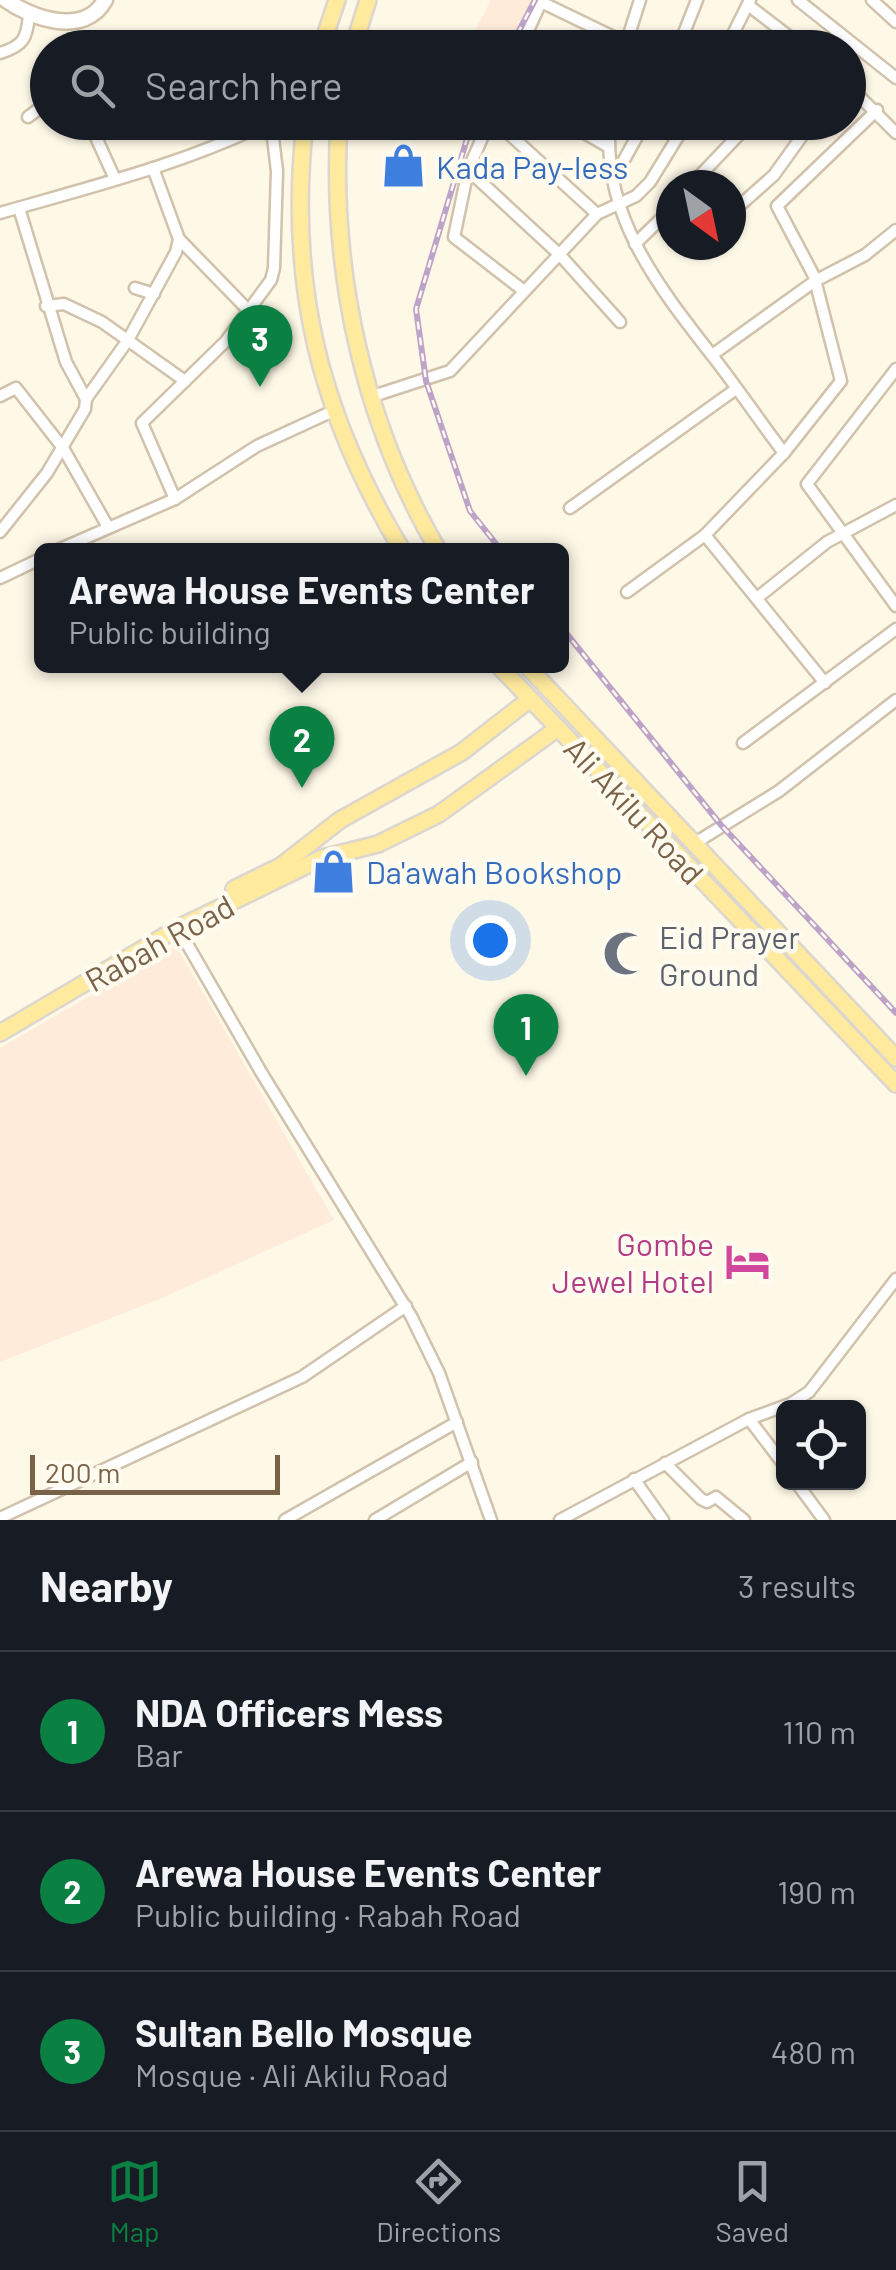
<!DOCTYPE html>
<meta charset="utf-8">
<style>
:root{--surface:#171b24;--page:#242831;--text:#f1f3f6;--muted:#9ea1a6;--line:#363941;--accent:#0b8043}
body{margin:0;font-family:Barlow,sans-serif;background:var(--page);color:var(--text)}
.controls{position:absolute;right:30px;bottom:30px;display:grid;overflow:hidden;border-radius:15px;box-shadow:0 2px 8px #0004}
.controls button{width:90px;height:90px;display:grid;place-items:center;padding:0;border:0;border-bottom:2px solid var(--line);background:var(--surface);color:var(--text);font:50px sans-serif}
.compass{position:absolute;left:656px;top:170px;width:90px;height:90px;border-radius:50%;background:var(--surface);box-shadow:0 2px 8px #0004;rotate:147deg}
.scale{position:absolute;left:30px;bottom:25px;width:250px;box-sizing:border-box;padding-left:10px;border:5px solid #7a6249;border-top:0;font-size:28px;line-height:35px;white-space:nowrap;color:#7a6249;-webkit-text-stroke:8px #fffbef;paint-order:stroke}
.you{position:absolute;left:490px;top:940px;width:35px;height:35px;margin:-25px;border:8px solid #fff;border-radius:50%;background:#1a73e8;box-shadow:0 0 0 15px #1a73e833}
.badge{display:grid;place-items:center;width:65px;height:65px;border-radius:50%;background:var(--accent);color:#fff;font-size:32px;font-weight:700}
.pin{position:absolute;translate:-50% -82px;filter:drop-shadow(0 2px 5px #0008)}
.pin::after{content:'';position:absolute;top:52px;width:35px;height:30px;background:inherit;clip-path:polygon(0 0,100% 0,50% 100%)}
.popup{position:absolute;left:34px;top:543px;width:535px;height:130px;box-sizing:border-box;display:grid;place-content:center;border-radius:15px;background:var(--surface);filter:drop-shadow(0 2px 8px #0005);font-size:32px;white-space:nowrap;color:var(--muted)}
.popup b{font-size:38px;color:var(--text)}
.popup::after{content:'';position:absolute;left:50%;top:100%;margin-left:-20px;border:20px solid transparent;border-top-color:var(--surface)}
.list{margin:0;padding:0;list-style:none}
h2{display:flex;justify-content:space-between;align-items:center;height:130px;margin:0;padding:0 40px;font-size:42px}
h2 small{font-size:32px;font-weight:400;color:var(--muted)}
.list li{display:grid;grid-template-columns:65px 1fr auto;gap:30px;align-items:center;box-sizing:border-box;height:160px;padding:0 40px;border-top:2px solid var(--line)}
.list b{display:block;font-size:38px;white-space:nowrap}
.list p{margin:0;font-size:32px;white-space:nowrap;color:var(--muted)}
.list em{font-size:32px;font-style:normal;color:var(--muted)}
.icon{flex:none;width:55px;height:55px;fill:none;stroke:currentColor;stroke-width:2;stroke-linecap:round;stroke-linejoin:round}
.map{position:relative;flex:none;width:896px;height:1520px;overflow:hidden}
.search{position:absolute;background:var(--surface);box-shadow:0 2px 8px #0004;left:30px;right:30px;top:30px;height:110px;display:flex;align-items:center;gap:25px;box-sizing:border-box;padding:0 35px;border-radius:55px;color:var(--muted);font-size:38px}
.sheet{height:610px;background:var(--surface)}
nav{display:flex;justify-content:space-around;align-items:center;box-sizing:border-box;height:140px;border-top:2px solid var(--line);background:var(--surface);font-size:28px;color:var(--muted)}
nav a{display:grid;justify-items:center;gap:5px}
nav .on{color:var(--accent)}
.map>svg:first-child{display:block}
.commercial{fill:#ffebda}
.lines{fill:none;stroke-linecap:round;stroke-linejoin:round}
.street-casing{stroke:#d1c2ab;stroke-width:15}
.secondary-casing{stroke:#d4c3a9;stroke-width:19}
.primary-casing{stroke:#dcd6d0;stroke-width:20}
.street{stroke:#fff;stroke-width:10}
.secondary{stroke:#fff;stroke-width:14}
.primary{stroke:#ffea9d;stroke-width:15}
.rail-casing{stroke:#bea3c9;stroke-width:6}
.rail{stroke:#fffbef;stroke-width:2.5;stroke-dasharray:8;stroke-linecap:butt}
.labels{text-anchor:middle;dominant-baseline:central;stroke-width:9;stroke-linejoin:round;paint-order:stroke}
.shop-label{font-size:32px;fill:#366cbe;stroke:#fffbef;text-anchor:start}
.street-label{font-size:32px;fill:#7a6249;stroke:#fffbef}
.worship-label{font-size:32px;fill:#5b616d;stroke:#fffbef;text-anchor:start}
.hotel-label{font-size:32px;fill:#b23c85;stroke:#fffbef;text-anchor:end}
</style>
<div class="map">
<svg width="896" height="1520" viewBox="0 0 896 1520">
<rect width="100%" height="100%" fill="#fef8e7"/>
<g class="commercial">
<path d="M491 0H536L512 47H466Z"/>
<path d="M176 946 334 1220 162 1298 0 1362V1048Z"/>
</g>
<g class="lines">
<defs>
<g id="street">
<path d="M798 0 896 78"/>
<path d="M872 0 896 22"/>
<path d="M541 2 626 43"/>
<path d="M748 5 804 48"/>
<path d="M625 47 640 0"/>
<path d="M520 48 542 0"/>
<path d="M678 48 697 0"/>
<path d="M726 48 750 0"/>
<path d="M0 53C23 46 27 39 29 15"/>
<path d="M848 85 896 133"/>
<path d="M28 117 48 102"/>
<path d="M89 122 115 179"/>
<path d="M271 122 277 171 274 268 271 280 226 341 142 423 175 499 257 446 333 411"/>
<path d="M489 122 468 170 454 237 524 291"/>
<path d="M496 122 597 214"/>
<path d="M565 122 607 146"/>
<path d="M610 122C601 214 658 286 711 354 736 386 759 420 784 453"/>
<path d="M468 170 560 255 620 322"/>
<path d="M614 178 645 122"/>
<path d="M691 185 751 122"/>
<path d="M19 208 66 362 86 399"/>
<path d="M737 208 774 175 812 122"/>
<path d="M0 213C90 187 184 164 269 122"/>
<path d="M179 239 248 310"/>
<path d="M635 244 671 209"/>
<path d="M135 288 154 294"/>
<path d="M46 306 64 304 102 322 185 381"/>
<path d="M712 355 815 281 865 255 896 230"/>
<path d="M896 369 807 484 896 606"/>
<path d="M0 396 16 388 63 448 108 527"/>
<path d="M370 397 450 371 597 214 636 196 650 182 687 122"/>
<path d="M570 508 736 389"/>
<path d="M0 532 47 473 85 409 86 399 128 340 176 252 179 239 153 168"/>
<path d="M705 535 825 683"/>
<path d="M58 550 175 499"/>
<path d="M0 578 42 558"/>
<path d="M627 592 705 535 784 453 841 381 814 276 777 206 877 110"/>
<path d="M757 598 827 542 896 505"/>
<path d="M743 743 896 629"/>
<path d="M695 843 779 791 896 700"/>
<path d="M178 928 261 1072 411 1316 439 1373 491 1520"/>
<path d="M749 1419 784 1465"/>
<path d="M665 1463 701 1499 707 1502 716 1497 744 1520"/>
<path d="M634 1479 663 1520"/>
<path d="M796 1482 824 1520"/>
<path d="M0 1518 302 1377 406 1306"/>
<path d="M285 1520 457 1422"/>
<path d="M375 1520 472 1462"/>
<path d="M560 1520 749 1419 790 1404 809 1392 896 1279"/>
</g>
<path id="secondary" d="M6 0C33 19 85 37 105 0"/>
<g id="primary">
<path d="M321 48 337 0"/>
<path d="M353 48 368 0"/>
<path d="M305 122C287 282 319 413 402 550"/>
<path d="M339 122C330 271 363 422 438 550"/>
<path d="M499 666 896 1084"/>
<path d="M527 666 896 1058"/>
<path d="M234 889 281 866 340 820 462 752 530 699"/>
<path d="M0 1033 178 928 322 858 378 844 439 814 558 728"/>
</g>
</defs>
<use href="#street" class="street-casing"/>
<use href="#secondary" class="secondary-casing"/>
<use href="#primary" class="primary-casing"/>
<use href="#street" class="street"/>
<use href="#secondary" class="secondary"/>
<use href="#primary" class="primary"/>
<defs>
<g id="rail">
<path d="M510 48 535 0"/>
<path d="M472 122 416 309 426 381 470 511 501 550"/>
<path d="M562 628 721 825 896 1013"/>
</g>
</defs>
<use href="#rail" class="rail-casing"/>
<use href="#rail" class="rail"/>
</g>
<defs>
<symbol id="shop-bare" viewBox="-9 -9 18 18"><path d="M-5-2.5h2.3a2.7 3.5 0 0 1 5.4 0H5L5.5 6h-11ZM-1.5-2.5h3a1.5 2.3 0 0 0-3 0Z" fill="#3f7fe0" stroke="#fffbef" stroke-width="2.5" paint-order="stroke"/></symbol>
<symbol id="mosque-bare" viewBox="-9 -9 18 18"><path d="M3.5-4.9A6 6 0 1 0 3.5 4.9A5 5 0 1 1 3.5-4.9Z" fill="#6b7280" stroke="#fffbef" stroke-width="2.5" paint-order="stroke"/></symbol>
<symbol id="hotel-bare" viewBox="-9 -9 18 18"><path d="M-6-4.5h1.5V1H6V5H4.5V3h-9V5H-6ZM-4 0a1.8 1.8 0 1 1 3.6 0ZM.5 0V-2.5h3Q6-2.5 6 0Z" fill="#d1479c" stroke="#fffbef" stroke-width="2.5" paint-order="stroke"/></symbol>
</defs>
<g fill-rule="evenodd">
<use href="#shop-bare" x="372" y="134" width="63" height="63"/>
<use href="#shop-bare" x="302" y="840" width="63" height="63"/>
<use href="#mosque-bare" x="594" y="922" width="63" height="63"/>
<use href="#hotel-bare" x="716" y="1230" width="63" height="63"/>
</g>
<g class="labels">
<g class="shop-label">
<text x="436" y="166">Kada Pay-less</text>
<text x="366" y="871">Da'awah Bookshop</text>
</g>
<g class="street-label">
<text transform="translate(635 810) rotate(47)">Ali Akilu Road</text>
<text transform="translate(159 942) rotate(-29)">Rabah Road</text>
</g>
<g class="worship-label">
<text x="659" y="936">Eid Prayer<tspan x="659" dy="37">Ground</tspan></text>
</g>
<g class="hotel-label">
<text x="714" y="1243">Gombe<tspan x="714" dy="37">Jewel Hotel</tspan></text>
</g>
</g>
</svg>
<div class="controls">
<button><svg class="icon" aria-label="locate" viewBox="0 0 24 24"><circle cx="12" cy="12" r="6"/><path d="M12 2v4M12 18v4M2 12h4M18 12h4"/></svg></button>
</div>
<svg class="compass" viewBox="-18 -18 36 36"><path d="M0-13l5 13h-10z" fill="#e53935"/><path d="M0 13l5-13h-10z" fill="#9ea1a6"/></svg>
<div class="scale">200 m</div>
<div class="you"></div>
<div class="pin badge" style="left:526px;top:1076px">1</div>
<div class="pin badge" style="left:302px;top:788px">2</div>
<div class="popup"><b>Arewa House Events Center</b>Public building</div>
<div class="pin badge" style="left:260px;top:387px">3</div>
<div class="search"><svg class="icon" aria-label="search" viewBox="0 0 24 24"><circle cx="10" cy="10" r="6"/><path d="M15 15l6 6"/></svg>Search here</div>
</div>
<section class="sheet">
<h2>Nearby<small>3 results</small></h2>
<ul class="list">
<li><span class="badge">1</span><div><b>NDA Officers Mess</b><p>Bar</p></div><em>110 m</em></li>
<li><span class="badge">2</span><div><b>Arewa House Events Center</b><p>Public building · Rabah Road</p></div><em>190 m</em></li>
<li><span class="badge">3</span><div><b>Sultan Bello Mosque</b><p>Mosque · Ali Akilu Road</p></div><em>480 m</em></li>
</ul>
</section>
<nav>
<a class="on"><svg class="icon" aria-label="map" viewBox="0 0 24 24"><path d="M3 6l6-2 6 2 6-2v14l-6 2-6-2-6 2zM9 4v14M15 6v14"/></svg>Map</a>
<a><svg class="icon" aria-label="directions" viewBox="0 0 24 24"><path d="M12 3l9 9-9 9-9-9zM9 14v-3h6M13 9l2 2-2 2"/></svg>Directions</a>
<a><svg class="icon" aria-label="saved" viewBox="0 0 24 24"><path d="M7 4h10v16l-5-4-5 4z"/></svg>Saved</a>
</nav>
